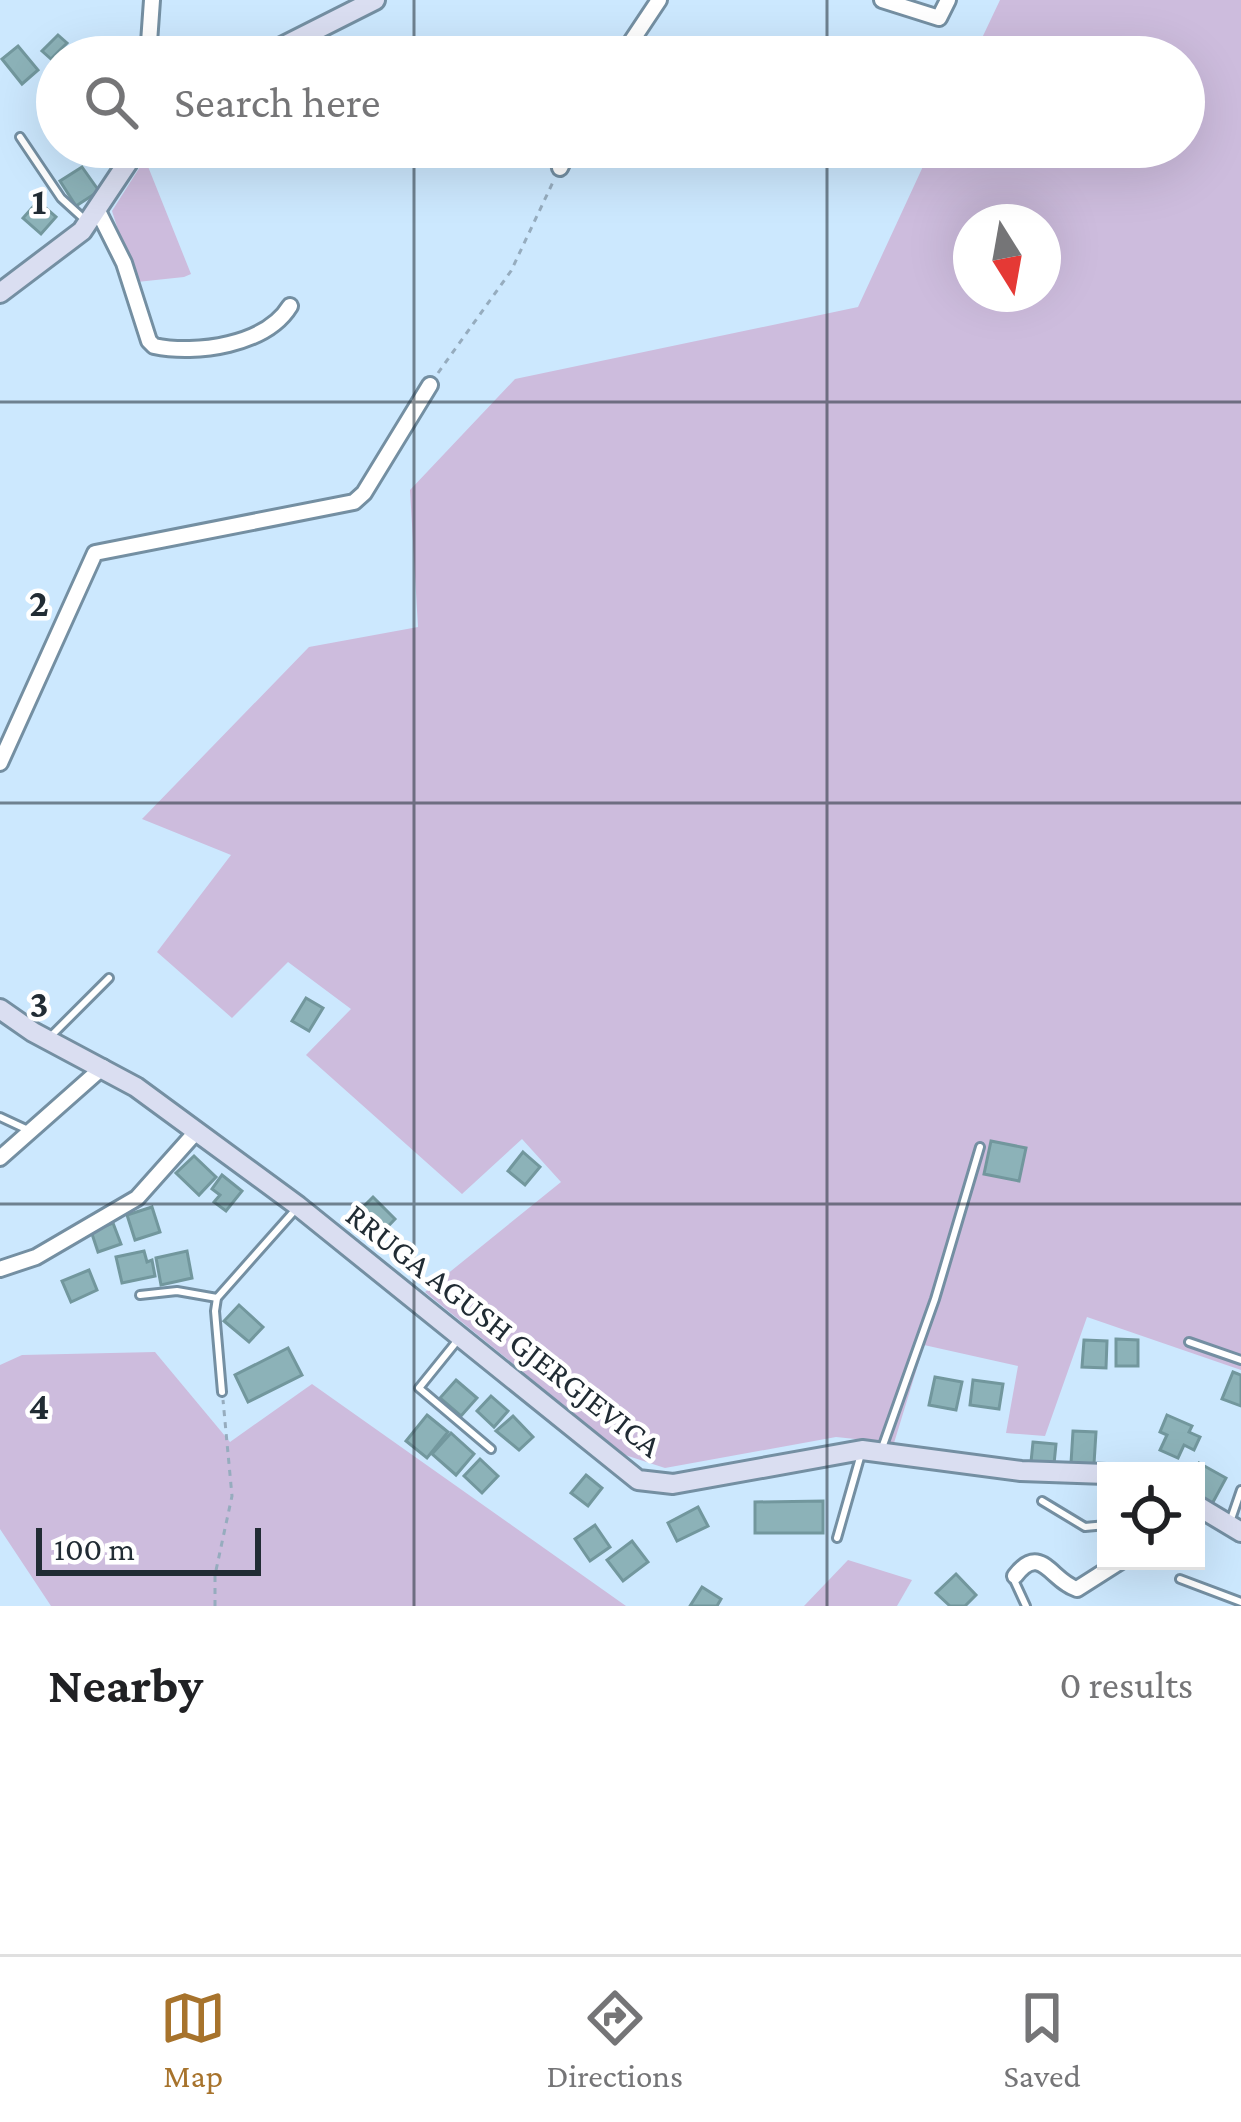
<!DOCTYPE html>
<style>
:root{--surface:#fff;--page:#f6f6f6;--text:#202124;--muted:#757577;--line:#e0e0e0;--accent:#a7732c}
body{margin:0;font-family:"Crimson Pro",serif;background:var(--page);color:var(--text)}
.controls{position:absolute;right:36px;bottom:36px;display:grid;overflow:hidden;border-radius:0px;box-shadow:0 12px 48px #0002}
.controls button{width:108px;height:108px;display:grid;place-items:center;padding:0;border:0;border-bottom:3px solid var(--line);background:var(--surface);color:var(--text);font:60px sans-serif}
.compass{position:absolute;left:953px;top:204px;width:108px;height:108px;border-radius:50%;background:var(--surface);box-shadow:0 12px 48px #0002;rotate:169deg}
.scale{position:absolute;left:36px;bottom:30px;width:225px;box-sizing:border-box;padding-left:12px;border:6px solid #212c34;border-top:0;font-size:33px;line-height:42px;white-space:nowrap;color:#212c34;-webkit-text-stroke:9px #fff;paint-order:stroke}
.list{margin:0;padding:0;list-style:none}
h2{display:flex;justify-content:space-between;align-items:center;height:156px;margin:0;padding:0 48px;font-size:51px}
h2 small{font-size:39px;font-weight:400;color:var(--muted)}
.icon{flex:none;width:66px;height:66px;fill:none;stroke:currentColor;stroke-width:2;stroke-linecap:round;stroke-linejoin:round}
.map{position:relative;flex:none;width:1241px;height:1606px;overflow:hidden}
.search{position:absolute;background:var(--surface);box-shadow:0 12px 48px #0002;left:36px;right:36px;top:36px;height:132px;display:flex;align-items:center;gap:30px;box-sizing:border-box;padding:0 42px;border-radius:66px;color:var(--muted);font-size:45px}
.sheet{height:348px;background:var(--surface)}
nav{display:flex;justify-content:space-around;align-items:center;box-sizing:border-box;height:168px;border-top:3px solid var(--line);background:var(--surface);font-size:33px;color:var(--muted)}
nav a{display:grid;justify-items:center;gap:6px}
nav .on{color:var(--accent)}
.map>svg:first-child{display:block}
.green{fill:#cdbcdd;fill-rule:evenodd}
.building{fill:#8cb2b8;stroke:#72979d;stroke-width:3}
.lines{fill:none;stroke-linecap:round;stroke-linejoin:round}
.service-casing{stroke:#748fa2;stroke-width:12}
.minor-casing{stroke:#748fa2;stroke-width:20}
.secondary-casing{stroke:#748fa2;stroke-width:24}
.path{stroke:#96acbe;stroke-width:3;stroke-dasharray:6 6;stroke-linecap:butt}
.service{stroke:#fff;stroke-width:6}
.minor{stroke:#fff;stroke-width:14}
.secondary{stroke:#dadef1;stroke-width:18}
.grid{fill:none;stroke:#212c34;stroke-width:3;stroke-opacity:0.55}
.labels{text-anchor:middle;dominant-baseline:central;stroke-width:9;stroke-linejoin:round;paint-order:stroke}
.street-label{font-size:33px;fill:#212c34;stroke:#fff}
.grid-label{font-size:39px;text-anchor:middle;font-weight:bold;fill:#212c34;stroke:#fff;stroke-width:9;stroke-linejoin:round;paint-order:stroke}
</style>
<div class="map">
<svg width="1241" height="1606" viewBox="0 0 1241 1606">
<rect width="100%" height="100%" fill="#cce8fe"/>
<g class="green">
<path d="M1000 0H1241V1370L1087 1317 1045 1436 1006 1433 1018 1366 924 1345 894 1443 836 1437 665 1468 625 1455 425 1292 561 1182 522 1139 462 1194 306 1055 351 1009 288 962 232 1018 157 952 231 855 142 819 309 647 418 627 410 490 515 379 858 307 932 147H1184V57H973ZM971 222H1043V294H971Z"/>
<path d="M145 159 191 274 184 277 137 282 133 277 112 211Z"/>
<path d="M155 1352 230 1442 312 1384 626 1606H51L0 1529V1365L22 1355Z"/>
<path d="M848 1560 912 1580 897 1606H804Z"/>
</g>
<g class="building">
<path d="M58 35 67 43 51 59 42 51Z"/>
<path d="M18 46 38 70 22 84 2 59Z"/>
<path d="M82 167 99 191 76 206 60 181Z"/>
<path d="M38 201 56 217 41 234 23 218Z"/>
<path d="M306 998 323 1008 309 1031 292 1021Z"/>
<path d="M991 1141 1026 1148 1019 1181 984 1174Z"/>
<path d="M523 1152 540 1167 525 1185 508 1171Z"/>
<path d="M194 1156 216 1177 199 1195 176 1173Z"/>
<path d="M222 1175 242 1191 226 1211 214 1202 220 1195 212 1189Z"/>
<path d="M373 1197 395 1219 374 1241 351 1219Z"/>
<path d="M152 1207 160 1232 135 1240 127 1215Z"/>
<path d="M113 1223 121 1244 98 1252 91 1231Z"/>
<path d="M144 1251 147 1262 152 1260 155 1276 122 1283 116 1257Z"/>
<path d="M187 1251 192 1278 161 1285 156 1258Z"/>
<path d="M89 1270 97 1290 71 1302 62 1281Z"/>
<path d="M239 1305 263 1327 249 1342 224 1321Z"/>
<path d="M1116 1339 1138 1340V1366H1116Z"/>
<path d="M1084 1340 1107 1341 1106 1368 1082 1367Z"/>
<path d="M288 1348 302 1375 248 1402 235 1375Z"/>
<path d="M1233 1372 1241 1375V1406L1222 1399Z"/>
<path d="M935 1377 962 1382 956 1410 929 1405Z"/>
<path d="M456 1380 477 1398 461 1416 440 1398Z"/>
<path d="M973 1380 1003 1384 999 1409 970 1405Z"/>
<path d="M491 1396 508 1411 494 1427 477 1411Z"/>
<path d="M427 1415 448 1432 427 1458 406 1441Z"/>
<path d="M1167 1415 1192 1426 1189 1432 1200 1437 1194 1450 1184 1445 1178 1458 1160 1450 1167 1435 1160 1432Z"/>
<path d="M513 1416 533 1437 519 1450 496 1431Z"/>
<path d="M1073 1431 1096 1432 1094 1464 1071 1463Z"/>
<path d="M451 1433 474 1454 456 1475 432 1454Z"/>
<path d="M1033 1442 1056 1444 1054 1464 1031 1462Z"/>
<path d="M480 1459 498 1476 482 1493 464 1476Z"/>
<path d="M1199 1463 1226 1478 1212 1504 1196 1495 1195 1471Z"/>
<path d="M586 1475 602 1488 588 1506 571 1493Z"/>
<path d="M823 1501V1533H755V1502Z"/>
<path d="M698 1507 708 1526 677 1541 668 1523Z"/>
<path d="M595 1525 610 1547 590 1561 575 1539Z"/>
<path d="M632 1541 648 1562 623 1581 607 1560Z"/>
<path d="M956 1574 976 1595 965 1606H950L936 1593Z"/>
<path d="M702 1587 721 1599 717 1606H690Z"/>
</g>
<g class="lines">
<defs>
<g id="service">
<path d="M20 137 61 198 84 219"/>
<path d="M48 1039 109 978"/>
<path d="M0 1117 28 1130"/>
<path d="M140 1295 177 1291 217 1298"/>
<path d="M457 1341 419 1388 491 1449"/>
<path d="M1189 1342 1241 1360"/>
<path d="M222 1392 215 1311 217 1298 296 1209"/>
<path d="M882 1448 935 1299 980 1147"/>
<path d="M1042 1501 1085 1527 1106 1525"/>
<path d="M1230 1522 1241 1490"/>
<path d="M837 1538 861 1454"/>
<path d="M1180 1579 1241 1602"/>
<path d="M1014 1580 1026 1606"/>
</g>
<g id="minor">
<path d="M882 0 939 18 948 0"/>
<path d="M148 57 152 0"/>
<path d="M621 57 659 0"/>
<path d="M560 168 570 147"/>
<path d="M98 211 124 263 149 341 154 346C196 355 266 345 290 306"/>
<path d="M0 763 95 553 354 502 364 493 430 385"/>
<path d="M0 1158 103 1067"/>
<path d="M0 1269 36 1257 137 1198 195 1133"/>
<path d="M1015 1576C1041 1542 1051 1581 1077 1589L1121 1561"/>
</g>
<g id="secondary">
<path d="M262 57 375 0"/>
<path d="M0 293 82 231 138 147"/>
<path d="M0 1009 33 1032 136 1087 298 1206 638 1480 673 1484 862 1450 1021 1471 1106 1474"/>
<path d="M1196 1505 1241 1532"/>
</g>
</defs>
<use href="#service" class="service-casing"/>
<use href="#minor" class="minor-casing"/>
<use href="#secondary" class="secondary-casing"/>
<g class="path">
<path d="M438 373 511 271 553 182"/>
<path d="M215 1606V1575L232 1496 223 1400"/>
</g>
<use href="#service" class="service"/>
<use href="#minor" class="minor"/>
<use href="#secondary" class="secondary"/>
</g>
<path class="grid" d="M414 0V57M827 0V57M414 147V1606M827 147V1606M0 402H1241M0 803H1241M0 1204H1241"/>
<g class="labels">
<g class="street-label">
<text transform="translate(504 1330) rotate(38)">RRUGA AGUSH GJERGJEVICA</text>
</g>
</g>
<g class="grid-label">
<text x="39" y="214">1</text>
<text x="39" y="616">2</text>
<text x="39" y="1017">3</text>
<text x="39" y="1419">4</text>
</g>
</svg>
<div class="controls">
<button><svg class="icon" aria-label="locate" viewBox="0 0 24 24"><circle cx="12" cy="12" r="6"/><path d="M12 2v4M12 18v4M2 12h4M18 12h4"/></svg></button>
</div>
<svg class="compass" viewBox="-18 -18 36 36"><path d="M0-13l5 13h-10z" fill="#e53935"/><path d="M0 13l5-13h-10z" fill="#757577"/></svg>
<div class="scale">100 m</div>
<div class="search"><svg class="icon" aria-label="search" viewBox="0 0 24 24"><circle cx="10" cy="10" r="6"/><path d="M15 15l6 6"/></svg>Search here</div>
</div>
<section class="sheet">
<h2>Nearby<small>0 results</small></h2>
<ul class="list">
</ul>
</section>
<nav>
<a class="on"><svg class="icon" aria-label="map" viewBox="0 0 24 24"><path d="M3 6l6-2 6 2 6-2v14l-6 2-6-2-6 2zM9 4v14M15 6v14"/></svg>Map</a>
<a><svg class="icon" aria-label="directions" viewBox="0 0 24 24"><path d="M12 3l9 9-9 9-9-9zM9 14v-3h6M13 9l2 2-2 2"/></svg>Directions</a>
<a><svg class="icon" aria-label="saved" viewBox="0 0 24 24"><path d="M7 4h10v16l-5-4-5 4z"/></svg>Saved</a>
</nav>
